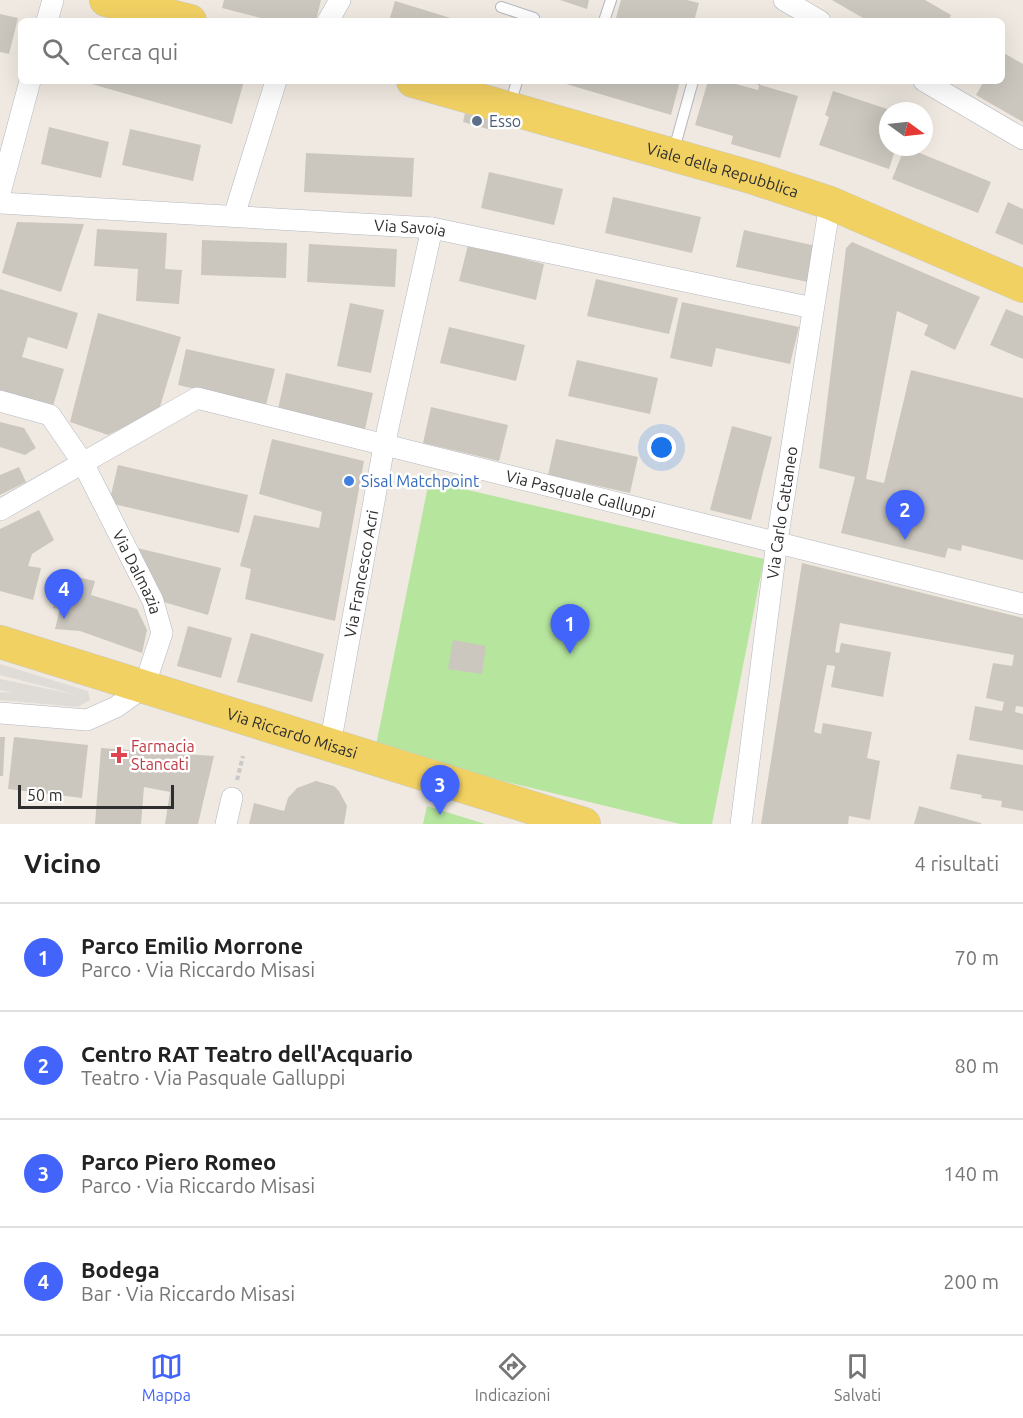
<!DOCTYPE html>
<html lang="it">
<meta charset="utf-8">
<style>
:root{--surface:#fff;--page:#f2f2f2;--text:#222;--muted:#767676;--line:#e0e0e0;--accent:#4264fb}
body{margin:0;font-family:Ubuntu,sans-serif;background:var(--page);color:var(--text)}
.compass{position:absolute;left:879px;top:102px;width:54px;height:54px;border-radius:50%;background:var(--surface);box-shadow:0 6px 24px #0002;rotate:105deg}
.scale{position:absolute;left:18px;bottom:15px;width:156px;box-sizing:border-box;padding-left:6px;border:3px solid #2e2e2e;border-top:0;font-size:16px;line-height:21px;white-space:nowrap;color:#2e2e2e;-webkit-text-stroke:4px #fff;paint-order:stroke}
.you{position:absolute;left:662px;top:448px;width:21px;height:21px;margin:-15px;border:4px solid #fff;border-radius:50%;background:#1a73e8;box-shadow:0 0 0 9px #1a73e833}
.badge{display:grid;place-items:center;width:39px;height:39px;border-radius:50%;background:var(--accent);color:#fff;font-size:20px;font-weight:700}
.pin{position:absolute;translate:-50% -50px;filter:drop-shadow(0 2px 3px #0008)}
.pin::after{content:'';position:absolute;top:32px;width:21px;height:18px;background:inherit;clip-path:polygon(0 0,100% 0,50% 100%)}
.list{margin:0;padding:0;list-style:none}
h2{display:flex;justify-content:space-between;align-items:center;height:78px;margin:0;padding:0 24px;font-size:26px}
h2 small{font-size:20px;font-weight:400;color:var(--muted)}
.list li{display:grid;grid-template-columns:39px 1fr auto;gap:18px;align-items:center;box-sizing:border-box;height:108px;padding:0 24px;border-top:2px solid var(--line)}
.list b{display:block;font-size:22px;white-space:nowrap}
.list p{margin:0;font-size:20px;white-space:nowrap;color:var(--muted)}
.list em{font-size:20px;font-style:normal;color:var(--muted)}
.icon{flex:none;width:33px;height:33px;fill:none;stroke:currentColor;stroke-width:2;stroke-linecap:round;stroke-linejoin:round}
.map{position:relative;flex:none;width:1023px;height:824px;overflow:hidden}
.search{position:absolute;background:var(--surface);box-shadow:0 6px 24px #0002;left:18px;right:18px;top:18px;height:66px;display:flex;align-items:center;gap:15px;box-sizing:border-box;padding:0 21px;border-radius:9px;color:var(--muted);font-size:22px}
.sheet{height:510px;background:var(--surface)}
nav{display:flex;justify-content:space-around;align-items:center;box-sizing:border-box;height:84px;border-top:2px solid var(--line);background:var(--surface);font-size:16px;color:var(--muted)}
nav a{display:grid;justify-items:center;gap:3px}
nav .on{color:var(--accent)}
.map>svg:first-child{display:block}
.green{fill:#b6e59e}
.plaza{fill:#dfdcd8}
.building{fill:#cbc7bf}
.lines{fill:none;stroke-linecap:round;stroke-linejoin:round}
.service-casing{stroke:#b4b7c1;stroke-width:12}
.minor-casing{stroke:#b4b7c1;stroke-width:22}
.primary-casing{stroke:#c9c9c9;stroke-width:34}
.path{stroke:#c9c9c9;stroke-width:4;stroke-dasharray:4.5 3;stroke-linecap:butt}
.service{stroke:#fff;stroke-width:10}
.minor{stroke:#fff;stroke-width:21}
.primary{stroke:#f2d163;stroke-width:33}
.service-dot{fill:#5c6f8a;stroke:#fff;stroke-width:2}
.shop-dot{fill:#3f7fe0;stroke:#fff;stroke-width:2}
.health-dot{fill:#e0444e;stroke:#fff;stroke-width:2}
.labels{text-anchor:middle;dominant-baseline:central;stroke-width:5;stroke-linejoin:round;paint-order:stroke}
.service-label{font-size:16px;fill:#4e5e75;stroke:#fff;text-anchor:start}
.street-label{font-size:16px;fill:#2e2e2e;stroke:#fff}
.shop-label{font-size:16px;fill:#366cbe;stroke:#fff;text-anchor:start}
.health-label{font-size:16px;fill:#be3a42;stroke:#fff;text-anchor:start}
</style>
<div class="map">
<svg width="1023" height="824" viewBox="0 0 1023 824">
<rect width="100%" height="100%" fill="#efe9e1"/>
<g class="green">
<path d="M429 481 764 559 712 824H680L375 750Z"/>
<path d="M427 806 485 824H423Z"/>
</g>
<path class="plaza" d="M0 664 88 691 90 700 78 707 0 700V692L13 693 0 690V679L78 695 0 675Z"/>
<g class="building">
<path d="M224 0H321L316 21H272L222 8Z"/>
<path d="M560 0H589L587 9Z"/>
<path d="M621 0H687L699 3 694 21H628L616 18Z"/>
<path d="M832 0H925L951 15 948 21H868Z"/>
<path d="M395 1 457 20V21H389Z"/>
<path d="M0 14 18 18 9 54 0 52Z"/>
<path d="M1002 52 1023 64V122L976 95 984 81H1002Z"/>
<path d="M81 81H244L232 124Z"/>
<path d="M556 81H680L671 115Z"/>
<path d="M708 81H725L758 90 759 85 746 81H761L760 85 798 96 780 158 731 144 733 136 695 125Z"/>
<path d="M833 91 893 111H888V147H896L889 169 819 145 829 117 825 115Z"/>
<path d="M465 113 494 121 491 130 463 122Z"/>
<path d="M49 127 109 142 101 178 41 164Z"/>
<path d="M130 129 201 145 193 181 122 165Z"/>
<path d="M905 147 991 182 978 213 892 179Z"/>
<path d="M306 153 414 158 412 197 304 192Z"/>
<path d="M489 172 563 189 554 225 481 208Z"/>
<path d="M613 197 701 217 692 253 605 233Z"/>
<path d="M1008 202 1023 209V245L995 233Z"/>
<path d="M17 222 84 224 61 292 2 273Z"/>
<path d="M97 229 167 233 165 269 182 270 179 304 136 301 138 269 94 266Z"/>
<path d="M744 230 816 246 808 282 736 267Z"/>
<path d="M202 240 287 243 286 278 201 275Z"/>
<path d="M852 242 980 297 955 350 924 335 928 325 897 311 866 479 884 483 911 370 1023 398V560L962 545 961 551 948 548 945 558 841 533 855 477 819 468 846 248Z"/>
<path d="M309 244 397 249 395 287 307 282Z"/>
<path d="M468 245 544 264 536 300 459 281Z"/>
<path d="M596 279 678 298 669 334 587 316Z"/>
<path d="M0 289 78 313 67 349 28 337 22 357 64 369 53 406 0 390Z"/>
<path d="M682 302 799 327 790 364 716 348 712 367 670 358Z"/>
<path d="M350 303 384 310 371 373 337 366Z"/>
<path d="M1006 309 1023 316V359L990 345Z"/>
<path d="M98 313 181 337 159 410 108 435 70 422Z"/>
<path d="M449 327 525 345 516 381 440 363Z"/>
<path d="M186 349 275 369 266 405 178 385Z"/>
<path d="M577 360 658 378 650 414 568 396Z"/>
<path d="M286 373 373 393 365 429 278 409Z"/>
<path d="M431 407 508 425 499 461 423 443Z"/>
<path d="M0 422 24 428 36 448 25 455 0 447Z"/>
<path d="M732 426 772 437 751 520 710 510Z"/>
<path d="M272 439 364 461 335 621 245 599 251 569 240 566 254 515 319 528 322 512 259 494Z"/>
<path d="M556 439 638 457 630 493 548 475Z"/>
<path d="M118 465 248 495 239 533 109 503Z"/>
<path d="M19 467 26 482 0 495V475Z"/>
<path d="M39 510 54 540 32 554 28 566 41 568 33 600 0 591V529Z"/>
<path d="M133 547 221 568 208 615 160 601Z"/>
<path d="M802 563 1023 618V707L1016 706 1015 712 1023 714V750L969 740 975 706 1002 711 1004 702 986 698 993 663 1012 666 1014 655 840 623 835 652 839 653 841 643 891 652 883 697 831 687 835 666 827 665 814 732 821 734 823 723 872 732 867 758 880 761 870 820 849 816 848 824H761Z"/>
<path d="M64 574 95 581 91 595 137 609 147 630 142 653 80 631 55 629 60 609 53 608Z"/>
<path d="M188 626 232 638 221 678 177 666Z"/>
<path d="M251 633 324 654 312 702 237 682Z"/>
<path d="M453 640 486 646 482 674 448 669Z"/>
<path d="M0 737H5L3 776H0Z"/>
<path d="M14 737 88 745 82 798 8 789Z"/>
<path d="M101 748 214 756 198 824H165L170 792 144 787 141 824H95Z"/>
<path d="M957 754 1023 765V811L1001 807 1002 801 981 798 982 795 950 789Z"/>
<path d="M316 781 334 786 339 791 347 806 344 824H249L254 803 284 811 288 798 297 788Z"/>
<path d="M919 806 981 823V824H914Z"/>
</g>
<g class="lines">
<defs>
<g id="service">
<path d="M501 7 534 18"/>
<path d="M604 21 611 0"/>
<path d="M510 105 517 81"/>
<path d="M673 153 693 81"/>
</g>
<g id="minor">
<path d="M784 0 820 21"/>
<path d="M47 21 53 0"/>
<path d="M328 21 340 0"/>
<path d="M924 81 1023 139"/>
<path d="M0 193 30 81"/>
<path id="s1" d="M0 203 432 228 813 308"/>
<path d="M234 216 276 81"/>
<path id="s2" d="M0 401 50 415 83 463 153 601 162 633 144 687 116 707 87 720 0 713"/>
<path id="s3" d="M0 510 197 398 1023 604"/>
<path id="s4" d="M330 745 384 446 432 228"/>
<path d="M226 824 232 798"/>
<path id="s5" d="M741 824 777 541 830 203"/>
</g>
<g id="primary">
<path d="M106 0 190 21"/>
<path id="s6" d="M413 81 754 178 830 203 1023 286"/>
<path id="s7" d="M0 642 584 824"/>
</g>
</defs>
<use href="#service" class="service-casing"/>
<use href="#minor" class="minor-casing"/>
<use href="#primary" class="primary-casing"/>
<path class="path" d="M237 780 243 756"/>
<use href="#service" class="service"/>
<use href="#minor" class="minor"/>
<use href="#primary" class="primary"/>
</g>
<circle class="service-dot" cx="477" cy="121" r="6"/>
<circle class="shop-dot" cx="349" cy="481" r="6"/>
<path class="health-dot" d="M116 746h6v6h6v6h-6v6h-6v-6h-6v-6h6z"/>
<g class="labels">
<g class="service-label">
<text x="489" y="121">Esso</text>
</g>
<g class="street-label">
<text stroke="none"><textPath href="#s6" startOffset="322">Viale della Repubblica</textPath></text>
<text stroke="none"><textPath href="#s1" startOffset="411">Via Savoia</textPath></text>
<text stroke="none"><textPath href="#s3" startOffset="622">Via Pasquale Galluppi</textPath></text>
<text stroke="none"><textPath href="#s5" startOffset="314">Via Carlo Cattaneo</textPath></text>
<text stroke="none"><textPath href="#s2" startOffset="232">Via Dalmazia</textPath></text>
<text stroke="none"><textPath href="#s4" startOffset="174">Via Francesco Acri</textPath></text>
<text stroke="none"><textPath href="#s7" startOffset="306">Via Riccardo Misasi</textPath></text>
</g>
<g class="shop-label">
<text x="361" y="481">Sisal Matchpoint</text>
</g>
<g class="health-label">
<text x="131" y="746">Farmacia<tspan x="131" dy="18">Stancati</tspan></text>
</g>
</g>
</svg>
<svg class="compass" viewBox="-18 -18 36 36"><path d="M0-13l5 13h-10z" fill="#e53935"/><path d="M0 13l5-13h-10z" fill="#767676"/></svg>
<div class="scale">50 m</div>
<div class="you"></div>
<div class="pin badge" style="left:570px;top:654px">1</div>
<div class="pin badge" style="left:905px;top:540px">2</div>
<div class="pin badge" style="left:440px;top:815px">3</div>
<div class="pin badge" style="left:64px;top:619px">4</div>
<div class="search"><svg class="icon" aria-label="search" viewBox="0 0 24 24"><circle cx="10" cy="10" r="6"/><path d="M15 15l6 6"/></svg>Cerca qui</div>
</div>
<section class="sheet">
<h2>Vicino<small>4 risultati</small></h2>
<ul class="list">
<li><span class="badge">1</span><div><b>Parco Emilio Morrone</b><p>Parco · Via Riccardo Misasi</p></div><em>70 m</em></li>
<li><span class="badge">2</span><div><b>Centro RAT Teatro dell'Acquario</b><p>Teatro · Via Pasquale Galluppi</p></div><em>80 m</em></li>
<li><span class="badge">3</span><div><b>Parco Piero Romeo</b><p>Parco · Via Riccardo Misasi</p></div><em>140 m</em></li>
<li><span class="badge">4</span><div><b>Bodega</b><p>Bar · Via Riccardo Misasi</p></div><em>200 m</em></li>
</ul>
</section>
<nav>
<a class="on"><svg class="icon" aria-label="map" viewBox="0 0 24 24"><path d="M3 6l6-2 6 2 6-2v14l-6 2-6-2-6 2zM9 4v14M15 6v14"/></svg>Mappa</a>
<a><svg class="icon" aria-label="directions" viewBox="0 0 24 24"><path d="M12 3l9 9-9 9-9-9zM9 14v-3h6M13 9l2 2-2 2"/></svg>Indicazioni</a>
<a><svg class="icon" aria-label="saved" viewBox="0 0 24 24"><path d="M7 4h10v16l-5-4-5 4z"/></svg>Salvati</a>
</nav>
